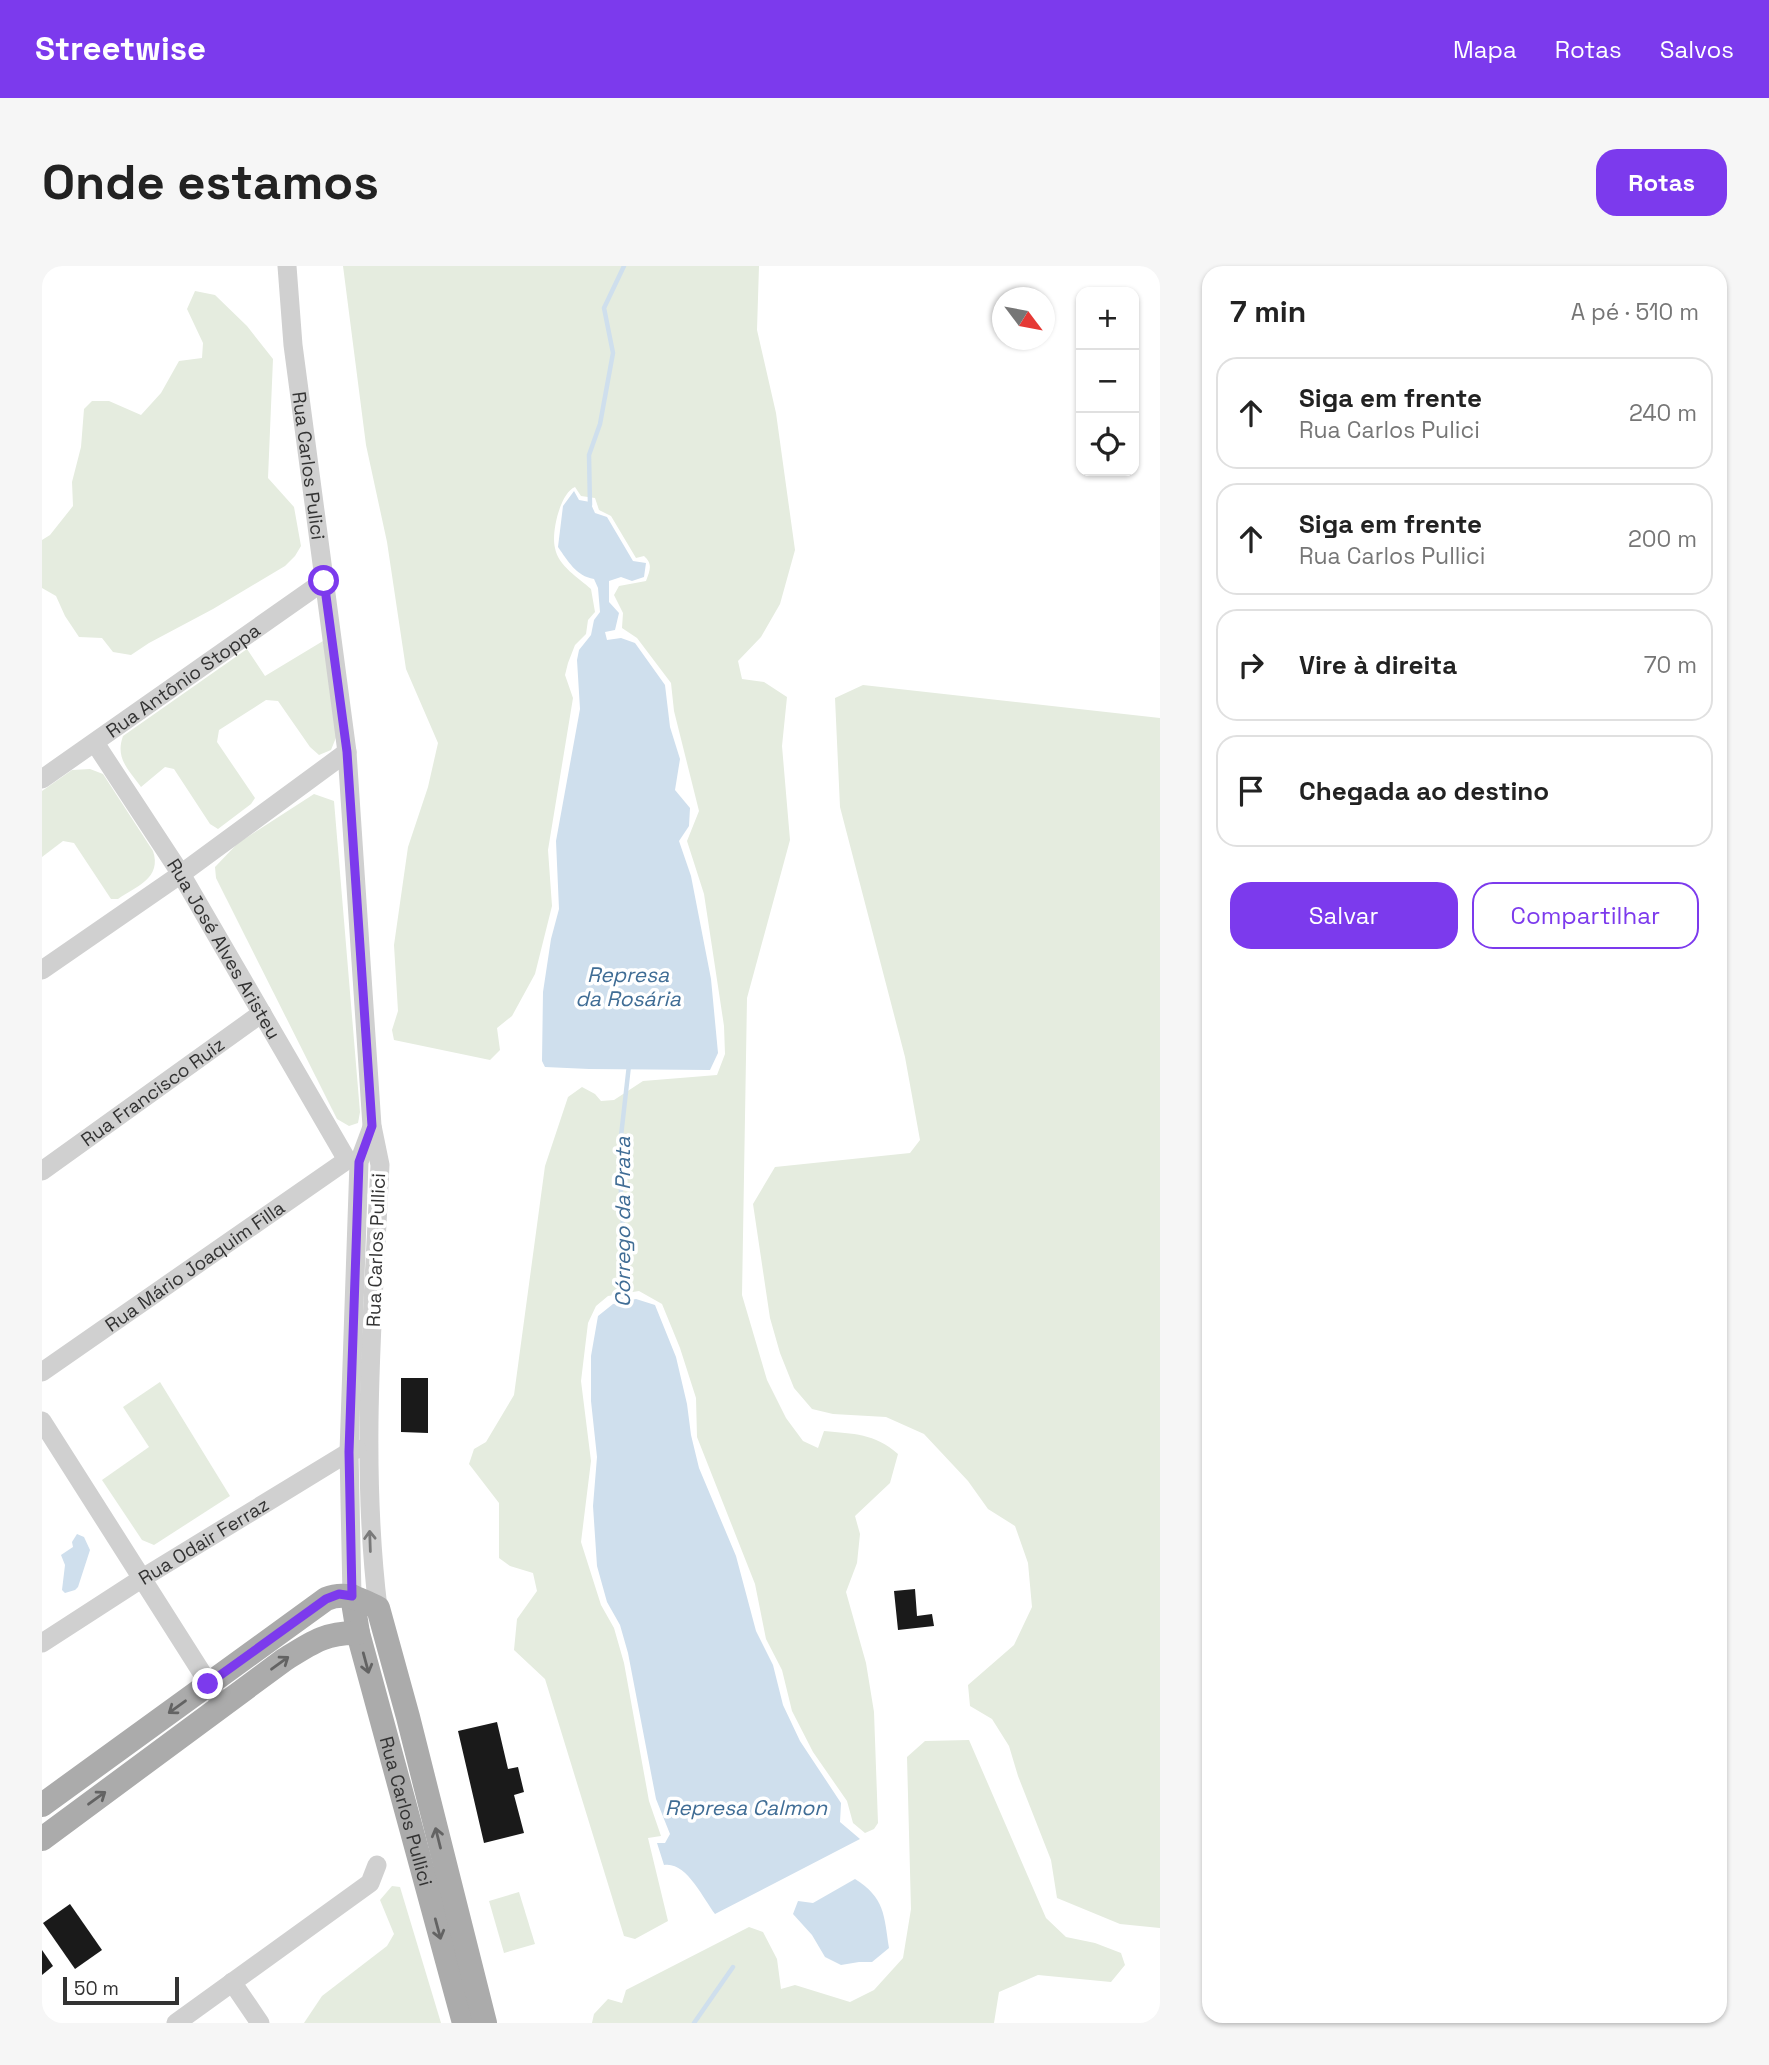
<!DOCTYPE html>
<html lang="pt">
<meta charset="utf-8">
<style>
:root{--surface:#fff;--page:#f6f6f6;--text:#222;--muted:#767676;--line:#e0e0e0;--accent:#7c3aed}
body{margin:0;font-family:"Space Grotesk",sans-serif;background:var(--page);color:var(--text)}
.controls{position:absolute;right:21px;top:21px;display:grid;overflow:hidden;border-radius:14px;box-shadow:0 2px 5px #0004}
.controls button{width:63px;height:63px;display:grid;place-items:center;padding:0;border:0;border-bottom:2px solid var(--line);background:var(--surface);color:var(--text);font:35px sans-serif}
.compass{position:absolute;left:950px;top:21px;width:63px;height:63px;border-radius:50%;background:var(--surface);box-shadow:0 2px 5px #0004;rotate:122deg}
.scale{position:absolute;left:21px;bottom:18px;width:116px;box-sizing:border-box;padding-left:7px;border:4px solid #333;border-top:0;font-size:19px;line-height:24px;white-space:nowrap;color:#333;-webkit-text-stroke:5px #fff;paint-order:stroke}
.stop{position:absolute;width:21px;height:21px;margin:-16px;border:5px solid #7c3aed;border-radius:50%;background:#fff}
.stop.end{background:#7c3aed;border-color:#fff;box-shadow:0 2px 7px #0008}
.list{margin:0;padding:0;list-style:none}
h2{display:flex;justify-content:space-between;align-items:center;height:91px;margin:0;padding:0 28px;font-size:30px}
h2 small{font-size:23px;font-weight:400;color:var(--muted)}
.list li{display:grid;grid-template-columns:46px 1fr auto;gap:21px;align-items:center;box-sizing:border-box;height:112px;margin:0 14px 14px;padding:0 14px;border:2px solid var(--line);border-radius:21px}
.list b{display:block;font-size:26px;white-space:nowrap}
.list p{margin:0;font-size:23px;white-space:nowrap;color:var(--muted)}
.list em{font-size:23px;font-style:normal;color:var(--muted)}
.actions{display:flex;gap:14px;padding:21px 28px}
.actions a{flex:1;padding:16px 0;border:2px solid var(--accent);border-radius:21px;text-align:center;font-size:24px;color:var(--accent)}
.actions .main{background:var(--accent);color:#fff}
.icon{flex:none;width:38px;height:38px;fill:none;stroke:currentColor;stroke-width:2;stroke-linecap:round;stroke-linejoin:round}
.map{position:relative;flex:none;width:1118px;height:1757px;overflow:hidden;border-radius:21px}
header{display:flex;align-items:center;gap:42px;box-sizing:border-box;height:98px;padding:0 35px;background:var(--accent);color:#fff}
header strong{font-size:33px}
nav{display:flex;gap:38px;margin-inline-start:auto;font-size:24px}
.intro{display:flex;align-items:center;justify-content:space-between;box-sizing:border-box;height:168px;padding:0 42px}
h1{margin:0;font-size:49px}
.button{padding:18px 32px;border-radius:21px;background:var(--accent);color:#fff;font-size:24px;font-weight:700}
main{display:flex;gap:42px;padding:0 42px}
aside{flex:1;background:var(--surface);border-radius:21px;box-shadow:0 2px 5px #0004}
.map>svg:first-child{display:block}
.green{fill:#e5ecdf}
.water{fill:#cfdfed}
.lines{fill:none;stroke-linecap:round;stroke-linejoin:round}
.stream{stroke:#cfdfed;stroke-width:4.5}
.building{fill:#1a1a1a}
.minor{stroke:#d0d0d0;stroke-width:19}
.major{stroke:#ababab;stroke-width:24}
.oneway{stroke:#7a7a7a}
.oneway2{stroke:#636363}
.route{stroke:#7c3aed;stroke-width:9}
.labels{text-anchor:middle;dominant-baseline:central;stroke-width:7;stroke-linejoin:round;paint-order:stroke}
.street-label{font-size:19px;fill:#333;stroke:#fff}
.water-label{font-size:21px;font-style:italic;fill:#406d95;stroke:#fff}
</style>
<header>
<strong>Streetwise</strong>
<nav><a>Mapa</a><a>Rotas</a><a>Salvos</a></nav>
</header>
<div class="intro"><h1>Onde estamos</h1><a class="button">Rotas</a></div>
<main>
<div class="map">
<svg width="1118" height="1757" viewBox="0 0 1118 1757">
<rect width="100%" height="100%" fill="#fff"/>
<g class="green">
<path d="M301 0H717L715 64 734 147 753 284 738 338 719 371 696 395 700 413 722 416 745 431 740 480 748 574 705 732 700 1029 725 1114 744 1152 761 1175 776 1182 782 1165C812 1168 832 1167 856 1188L848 1217 813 1250 818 1268 815 1297 804 1326 824 1397 832 1446 836 1557 832 1563 823 1567 811 1557 805 1535 771 1486 750 1445 740 1404 724 1373 713 1318 655 1171 654 1132 638 1082 620 1038 597 1025 566 1030 554 1040 546 1057 539 1115 549 1195 539 1276 559 1339 572 1362 582 1397 607 1535 619 1570 606 1572 626 1655 593 1673 582 1670 503 1413 472 1384 475 1353 495 1325 491 1307 468 1300 457 1292V1237L427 1198 432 1183 444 1176 472 1129 503 900 526 831 540 821 553 828 559 835 572 834 601 815 675 809 683 788 682 760 662 628 645 575 657 545 632 445 629 417 595 372 580 362 581 347 572 329 577 320 604 315C608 304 611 298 602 290L594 292 569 250 557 244 553 232 539 230 533 221C518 227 509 267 513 282 516 300 537 312 549 323L553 346 546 354 544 368 533 379 526 397 523 409 531 432 506 584 510 640 493 708 470 750 455 762 458 784 448 794 352 774 350 764 356 745 352 679 366 581 386 521 396 477 364 403 345 276 324 179Z"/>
<path d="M153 25 173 29 205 60 231 93 226 212 252 241 259 280 253 290 243 300 171 343 107 377 89 389 71 386 60 372 37 371 23 350 14 330 0 322V274L8 269 31 240 30 216 39 181 42 143 50 135H67L99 149 119 127 137 95 160 92 161 77 145 43Z"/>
<path d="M281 375 297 464 289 484 277 489 268 481 236 435 224 434 177 464 175 476 213 532 209 538 176 563 168 558 132 503 123 501 99 521C86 503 73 492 81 470L205 383 223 410Z"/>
<path d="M821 419 1118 452V1662L1078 1658 1015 1632 1009 1594 976 1510 967 1480 950 1453 928 1440 926 1419 972 1379 990 1341 986 1297 973 1260 946 1243 926 1215 882 1168 844 1151 791 1148 770 1143 752 1122 738 1087 728 1052 711 938 733 901 868 887 878 874 863 791 798 541 793 432Z"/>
<path d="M48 503 61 508 111 585C120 612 95 620 76 633H69L32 577 21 575 0 591V525L30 504Z"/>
<path d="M272 528 292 535 318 846 316 857 307 860 295 853 174 612 173 601 196 577Z"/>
<path d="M118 1116 188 1230 112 1279 100 1274 60 1214 107 1181 81 1141Z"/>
<path d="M927 1474 1004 1652 1024 1671 1053 1677 1079 1687 1083 1699 1069 1716 996 1709 957 1726 952 1757H550L552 1748 566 1733 580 1737 584 1724 707 1661 721 1666 735 1693 739 1723 753 1719 808 1736 832 1724 861 1692 869 1643 865 1491 883 1475Z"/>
<path d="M350 1620 358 1621 399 1757H262L280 1730 345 1680 352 1668 338 1634Z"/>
<path d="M477 1626 493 1678 462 1687 447 1635Z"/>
</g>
<g class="water">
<path d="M532 225 537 234 548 236 553 247 565 251 591 295 604 297 602 311 590 315 579 311 567 315V336L577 347 573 364 563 366 565 374 579 372 593 377 623 419 628 461 638 493 633 524 648 542 647 560 637 575 649 610 669 713 676 787 668 804 547 803 503 801 500 795 501 726 509 673 517 643 514 575 538 443 535 394 537 384 549 369 552 354 558 346 556 322 552 313C534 310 526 295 516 281L521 240Z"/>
<path d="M594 1033 613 1039 634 1091 645 1138 649 1169 657 1202 694 1290 714 1365 731 1399 741 1439 758 1475 799 1537 798 1556 818 1573 673 1648C661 1632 644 1595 622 1599L615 1577H623L628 1568 614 1533 586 1387 578 1359 565 1336 555 1300 551 1240 555 1191 549 1135V1090L556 1050 571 1038Z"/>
<path d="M35 1268 42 1271 48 1284 36 1321 33 1324 23 1327 20 1324 23 1299 19 1289 31 1281 30 1276Z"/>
<path d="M813 1613C843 1632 842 1649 847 1682L830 1696H817L799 1699 783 1691 770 1669 751 1648 756 1635 771 1637Z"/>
</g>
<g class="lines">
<g class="stream">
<path d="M548 239 547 189 558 158 571 87 562 42 582 0"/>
<path d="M578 1042 582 982 577 888 587 799"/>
<path d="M652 1757 691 1701"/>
</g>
</g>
<g class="building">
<path d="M359 1112H386V1167L359 1166Z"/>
<path d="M873 1323 875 1350 890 1348 892 1360 856 1364 852 1325Z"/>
<path d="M455 1456 466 1503 476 1501 482 1526 472 1529 482 1567 442 1577 416 1465Z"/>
<path d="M28 1638 60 1684 33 1703 1 1657Z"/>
<path d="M0 1684 11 1700 0 1709Z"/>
</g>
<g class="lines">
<g class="minor">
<path id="s1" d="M245 0 251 79 305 486 330 860 338 899C331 1047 318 1195 336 1342"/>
<path id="s2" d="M53 477 139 608 305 894"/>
<path id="s3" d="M0 513 282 315"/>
<path d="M0 704 139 608 305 486"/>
<path id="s4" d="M0 905 220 747"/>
<path id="s5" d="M0 1106 305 894"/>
<path d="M0 1155 181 1440"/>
<path d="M310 1330 307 1186 317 896 330 861"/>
<path id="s6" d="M0 1377 99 1313 307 1186 315 1183"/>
<path d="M190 1716 218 1757"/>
<path d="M134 1757 328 1617 335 1599"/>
</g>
<g class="major">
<path id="s7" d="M310 1330 316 1367 422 1757"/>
<path d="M0 1539 284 1333C304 1325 317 1333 336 1342L366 1451 443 1757"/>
<path d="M0 1573 242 1394C269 1377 284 1366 316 1367"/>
</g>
</g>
<defs><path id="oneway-shaft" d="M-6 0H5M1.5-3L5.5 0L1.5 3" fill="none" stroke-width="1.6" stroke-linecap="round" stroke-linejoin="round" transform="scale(1.75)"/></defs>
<use class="oneway" href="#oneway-shaft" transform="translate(328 1275) rotate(-92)"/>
<g class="oneway2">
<use href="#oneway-shaft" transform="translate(238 1397) rotate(-36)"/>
<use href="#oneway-shaft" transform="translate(324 1397) rotate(75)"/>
<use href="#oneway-shaft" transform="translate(135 1441) rotate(144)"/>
<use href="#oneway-shaft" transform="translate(55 1532) rotate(-36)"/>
<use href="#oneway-shaft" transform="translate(396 1572) rotate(-104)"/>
<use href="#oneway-shaft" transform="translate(396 1663) rotate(75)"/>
</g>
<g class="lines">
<path class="route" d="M166 1418 284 1333 297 1328 310 1330 307 1186 317 896 330 860 305 486 282 315"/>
</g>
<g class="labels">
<g class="street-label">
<text stroke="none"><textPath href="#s1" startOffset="201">Rua Carlos Pulici</textPath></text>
<text stroke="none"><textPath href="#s3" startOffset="172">Rua Antônio Stoppa</textPath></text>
<text stroke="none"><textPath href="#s2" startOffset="243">Rua José Alves Aristeu</textPath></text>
<text stroke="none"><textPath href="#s4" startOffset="136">Rua Francisco Ruiz</textPath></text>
<text transform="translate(334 984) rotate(-88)">Rua Carlos Pullici</text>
<text stroke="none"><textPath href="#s5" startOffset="186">Rua Mário Joaquim Filla</textPath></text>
<text stroke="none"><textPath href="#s6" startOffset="191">Rua Odair Ferraz</textPath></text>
<text stroke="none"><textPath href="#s7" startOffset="222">Rua Carlos Pullici</textPath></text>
</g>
<g class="water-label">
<text x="586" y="708">Represa<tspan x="586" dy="24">da Rosária</tspan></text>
<text transform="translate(580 956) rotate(-90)">Córrego da Prata</text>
<text x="704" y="1541">Represa Calmon</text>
</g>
</g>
</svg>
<div class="controls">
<button>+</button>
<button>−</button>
<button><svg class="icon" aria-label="locate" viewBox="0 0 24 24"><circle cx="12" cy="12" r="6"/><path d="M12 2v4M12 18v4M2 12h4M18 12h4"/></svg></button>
</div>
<svg class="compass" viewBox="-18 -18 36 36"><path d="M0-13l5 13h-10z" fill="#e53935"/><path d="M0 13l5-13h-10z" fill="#767676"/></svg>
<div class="scale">50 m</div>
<div class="stop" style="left:282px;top:315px"></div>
<div class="stop end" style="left:166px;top:1418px"></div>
</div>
<aside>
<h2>7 min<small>A pé · 510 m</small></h2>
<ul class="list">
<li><svg class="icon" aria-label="ahead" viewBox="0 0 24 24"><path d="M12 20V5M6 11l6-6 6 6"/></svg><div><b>Siga em frente</b><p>Rua Carlos Pulici</p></div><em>240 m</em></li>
<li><svg class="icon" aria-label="ahead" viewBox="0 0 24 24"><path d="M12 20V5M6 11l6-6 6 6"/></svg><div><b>Siga em frente</b><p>Rua Carlos Pullici</p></div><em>200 m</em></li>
<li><svg class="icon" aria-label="right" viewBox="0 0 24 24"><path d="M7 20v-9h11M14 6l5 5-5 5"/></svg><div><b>Vire à direita</b></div><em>70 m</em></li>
<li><svg class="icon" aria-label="arrive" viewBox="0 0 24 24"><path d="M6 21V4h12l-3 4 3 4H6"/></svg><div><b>Chegada ao destino</b></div></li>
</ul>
<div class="actions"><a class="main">Salvar</a><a>Compartilhar</a></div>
</aside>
</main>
